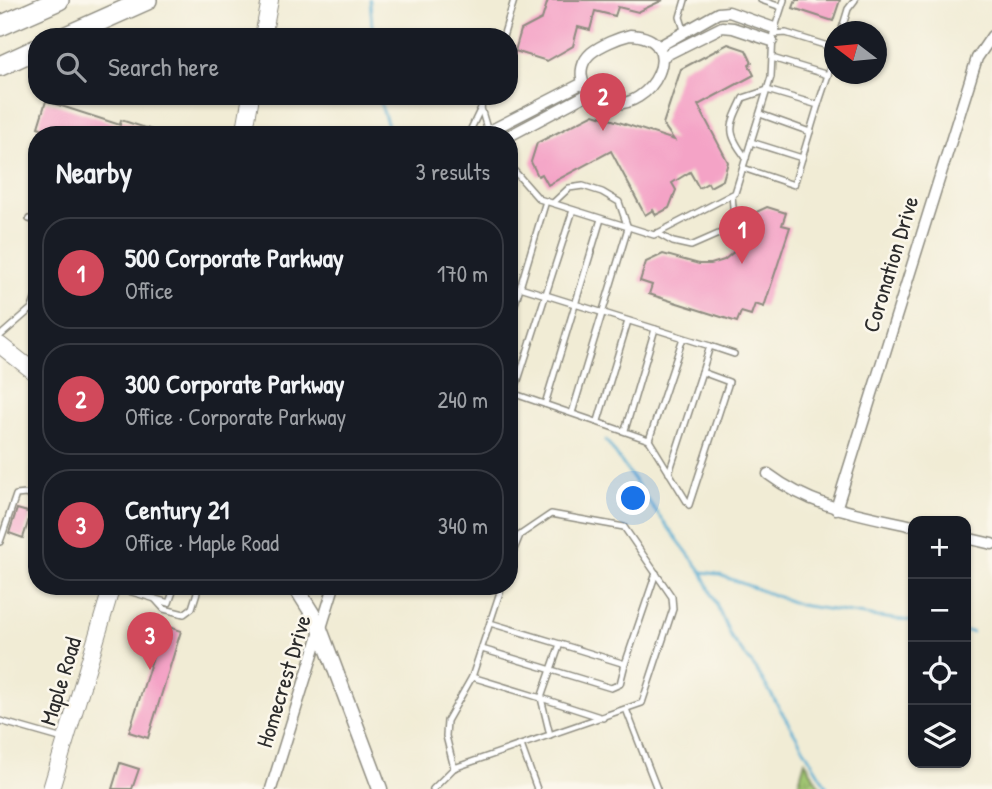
<!DOCTYPE html>
<meta charset="utf-8">
<style>
:root{--surface:#171b24;--page:#20242c;--text:#f1f3f6;--muted:#9ea1a6;--line:#363941;--accent:#d1495b}
body{margin:0;font-family:"Patrick Hand",sans-serif;background:var(--page);color:var(--text)}
.controls{position:absolute;right:21px;bottom:21px;display:grid;overflow:hidden;border-radius:14px;box-shadow:0 2px 5px #0004}
.controls button{width:63px;height:63px;display:grid;place-items:center;padding:0;border:0;border-bottom:2px solid var(--line);background:var(--surface);color:var(--text);font:35px sans-serif}
.compass{position:absolute;left:824px;top:21px;width:63px;height:63px;border-radius:50%;background:var(--surface);box-shadow:0 2px 5px #0004;rotate:286deg}
.you{position:absolute;left:634px;top:499px;width:24px;height:24px;margin:-18px;border:5px solid #fff;border-radius:50%;background:#1a73e8;box-shadow:0 0 0 10px #1a73e833}
.badge{display:grid;place-items:center;width:46px;height:46px;border-radius:50%;background:var(--accent);color:#fff;font-size:23px;font-weight:700}
.pin{position:absolute;translate:-50% -58px;filter:drop-shadow(0 2px 4px #0008)}
.pin::after{content:'';position:absolute;top:37px;width:24px;height:21px;background:inherit;clip-path:polygon(0 0,100% 0,50% 100%)}
.list{margin:0;padding:0;list-style:none}
h2{display:flex;justify-content:space-between;align-items:center;height:91px;margin:0;padding:0 28px;font-size:30px}
h2 small{font-size:23px;font-weight:400;color:var(--muted)}
.list li{display:grid;grid-template-columns:46px 1fr auto;gap:21px;align-items:center;box-sizing:border-box;height:112px;margin:0 14px 14px;padding:0 14px;border:2px solid var(--line);border-radius:28px}
.list b{display:block;font-size:26px;white-space:nowrap}
.list p{margin:0;font-size:23px;white-space:nowrap;color:var(--muted)}
.list em{font-size:23px;font-style:normal;color:var(--muted)}
.icon{flex:none;width:38px;height:38px;fill:none;stroke:currentColor;stroke-width:2;stroke-linecap:round;stroke-linejoin:round}
.map{position:relative;flex:none;width:992px;height:789px;overflow:hidden}
.search{position:absolute;background:var(--surface);box-shadow:0 2px 5px #0004;left:28px;top:28px;width:490px;height:77px;display:flex;align-items:center;gap:18px;box-sizing:border-box;padding:0 24px;border-radius:28px;color:var(--muted);font-size:26px}
.panel{position:absolute;background:var(--surface);box-shadow:0 2px 5px #0004;left:28px;top:126px;width:490px;height:469px;border-radius:28px}
.map>svg:first-child{display:block}
.park{fill:url(#park-tufts);stroke:#677a4f;stroke-width:2}
.lines{fill:none;stroke-linecap:round;stroke-linejoin:round}
.stream{stroke:#55acd2;stroke-width:2.5}
.building{fill:#f4a3c6}
.service-casing{stroke:#8e8c80;stroke-width:8}
.minor-casing{stroke:#8e8c80;stroke-width:13}
.tertiary-casing{stroke:#8e8c80;stroke-width:17}
.secondary-casing{stroke:#8e8c80;stroke-width:18}
.motorway-casing{stroke:#8e8c80;stroke-width:22}
.service{stroke:#fff;stroke-width:5}
.minor{stroke:#fff;stroke-width:10}
.tertiary{stroke:#fff;stroke-width:14}
.secondary{stroke:#fff;stroke-width:16}
.motorway{stroke:#fff;stroke-width:19}
.labels{text-anchor:middle;dominant-baseline:central;stroke-width:5;stroke-linejoin:round;paint-order:stroke}
.street-label{font-size:23px;fill:#2b2b2b;stroke:#fbf7ec}
</style>
<div class="map">
<svg width="992" height="789" viewBox="0 0 992 789">
<defs>
<pattern id="park-tufts" width="24" height="20" patternUnits="userSpaceOnUse" patternTransform="scale(1.75)"><rect width="24" height="20" fill="#a3c873"/><path d="M3 7l-1-3M5 7V3M7 7l1-3M15 17l-1-3M17 17v-4M19 17l1-3" fill="none" stroke="#85a35f"/></pattern>
</defs>
<rect width="100%" height="100%" fill="#fbf7ec"/>
<filter id="ink" filterUnits="userSpaceOnUse"><feTurbulence type="fractalNoise" baseFrequency=".0143" numOctaves="2"/><feDisplacementMap in="SourceGraphic" scale="14" xChannelSelector="R" yChannelSelector="G"/><feConvolveMatrix kernelMatrix="1 2 1 2 8 2 1 2 1" color-interpolation-filters="sRGB"/></filter>
<filter id="wash" filterUnits="userSpaceOnUse"><feTurbulence type="fractalNoise" baseFrequency=".00686" numOctaves="4" result="noise"/><feDisplacementMap in="SourceGraphic" scale="28" xChannelSelector="R" yChannelSelector="G"/><feGaussianBlur stdDeviation="1.57" result="paint"/><feColorMatrix in="noise" values="0 0 0 0 0 0 0 0 0 0 0 0 0 0 0 0 0 1.4 0 .05"/><feComposite in="paint" operator="in"/></filter>
<g filter="url(#wash)">
<rect width="100%" height="100%" fill="#f1ecd5"/>
<path class="park" d="M805 761 821 789H797Z"/>
<g class="lines">
<g class="stream">
<path d="M370 0 373 37"/>
<path d="M378 96 391 135"/>
<path d="M606 440 652 506 702 572 732 639 756 669 828 789"/>
<path d="M703 572 717 574 800 605 877 617 913 621"/>
<path d="M966 631 972 632"/>
</g>
</g>
<g id="blocks">
<g class="building">
<path d="M548 0H663L638 12 618 7 615 16 595 11 590 30 578 27 573 46 547 61 515 51 521 30 542 19Z"/>
<path d="M796 0H840L833 21 793 8Z"/>
<path d="M728 44 746 50 752 63 749 65 754 75 698 105 728 162 723 180 710 187 708 183 699 188 690 172 672 183 676 190 669 208 656 215 653 210 645 215 611 151 548 185 542 174 538 176 531 162 537 143 594 114 674 140 663 124 681 69Z"/>
<path d="M46 101 120 125 121 120 162 133 161 135H61L38 127Z"/>
<path d="M767 207 786 213 782 225 790 227 764 307 755 304 751 315 741 312 737 322 649 294 652 285 640 281 646 262 663 254 699 264H711L724 260 736 250 743 238 750 215Z"/>
<path d="M17 509 31 513 23 538 9 533Z"/>
<path d="M163 625 181 631 148 738 129 732Z"/>
<path d="M120 763 139 769 132 789H112Z"/>
</g>
</g>
</g>
<g filter="url(#ink)">
<use href="#blocks" fill-opacity="0" stroke="#8e8c80" stroke-width="2"/>
<g class="lines">
<defs>
<g id="service">
<path d="M761 0 781 7"/>
<path d="M841 32 848 9 855 0"/>
<path d="M685 33 680 17 685 0"/>
<path d="M773 34 786 33 834 48"/>
<path d="M503 37 514 0"/>
<path d="M772 58 828 75 818 105"/>
<path d="M828 75 834 51"/>
<path d="M484 96 481 108 488 132"/>
<path d="M760 114 810 132"/>
<path d="M468 135 481 108"/>
<path d="M751 142 802 158"/>
<path d="M509 165 539 199 654 235 735 193 771 77 773 34 784 0"/>
<path d="M743 168 794 185 818 105 767 90 743 98C729 127 726 132 746 158"/>
<path d="M553 203 569 188 583 186 602 192 619 202 628 228 572 413"/>
<path d="M29 219 37 222"/>
<path d="M657 233 673 242 691 246 723 232 734 219 732 195"/>
<path d="M520 287 710 346"/>
<path d="M509 324 546 201"/>
<path d="M0 336 32 308 37 293"/>
<path d="M509 392 649 440 689 505 729 382 702 372 710 346 734 354"/>
<path d="M514 393 573 210"/>
<path d="M545 404 601 219"/>
<path d="M598 421 628 321"/>
<path d="M625 430 655 329"/>
<path d="M649 440 683 338"/>
<path d="M669 473 702 372"/>
<path d="M0 542 16 495 26 494 37 501"/>
<path d="M115 587 169 603 175 586"/>
<path d="M155 599 164 609 184 614 192 608 199 586"/>
<path d="M490 623 560 644 541 698 603 718"/>
<path d="M560 644 625 664 656 573"/>
<path d="M482 649 611 688 620 684 625 664"/>
<path d="M472 677 541 698 550 735"/>
<path d="M626 709 657 789"/>
<path d="M0 721 63 739"/>
<path d="M521 745 537 789"/>
<path d="M454 768 446 736 447 721 472 677 502 586"/>
<path d="M433 789 454 768 642 703 673 609 672 597 624 527 551 514 520 535 509 562"/>
</g>
<g id="minor">
<path d="M630 35C691 37 653 113 607 103 584 98 572 70 591 53 601 45 618 38 630 35Z"/>
<path d="M658 47 718 13 729 12 774 28"/>
<path d="M662 57 722 27 733 28 772 41"/>
<path d="M482 135 583 83"/>
<path d="M509 136 588 94"/>
<path d="M768 474C813 508 860 514 913 526"/>
<path d="M836 509 977 58 992 36"/>
<path d="M966 538 992 544"/>
<path d="M271 789 334 586"/>
</g>
<path id="tertiary" d="M295 586 317 621 380 789"/>
<g id="secondary">
<path d="M263 37 270 0"/>
<path d="M244 135 251 96"/>
<path d="M0 345 37 374"/>
<path d="M51 789 112 586"/>
</g>
<g id="motorway">
<path d="M0 26 59 0"/>
<path d="M64 37 147 0"/>
<path d="M0 66 37 49"/>
</g>
</defs>
<use href="#service" class="service-casing"/>
<use href="#minor" class="minor-casing"/>
<use href="#tertiary" class="tertiary-casing"/>
<use href="#secondary" class="secondary-casing"/>
<use href="#motorway" class="motorway-casing"/>
<use href="#service" class="service"/>
<use href="#minor" class="minor"/>
<use href="#tertiary" class="tertiary"/>
<use href="#secondary" class="secondary"/>
<use href="#motorway" class="motorway"/>
</g>
</g>
<g class="labels">
<g class="street-label">
<text transform="translate(890 264) rotate(-73)">Coronation Drive</text>
<text transform="translate(60 681) rotate(-73)">Maple Road</text>
<text transform="translate(283 681) rotate(-73)">Homecrest Drive</text>
</g>
</g>
</svg>
<div class="controls">
<button>+</button>
<button>−</button>
<button><svg class="icon" aria-label="locate" viewBox="0 0 24 24"><circle cx="12" cy="12" r="6"/><path d="M12 2v4M12 18v4M2 12h4M18 12h4"/></svg></button>
<button><svg class="icon" aria-label="layers" viewBox="0 0 24 24"><path d="M12 4l9 5-9 5-9-5zM3 14l9 5 9-5"/></svg></button>
</div>
<svg class="compass" viewBox="-18 -18 36 36"><path d="M0-13l5 13h-10z" fill="#e53935"/><path d="M0 13l5-13h-10z" fill="#9ea1a6"/></svg>
<div class="you"></div>
<div class="pin badge" style="left:742px;top:264px">1</div>
<div class="pin badge" style="left:603px;top:131px">2</div>
<div class="pin badge" style="left:150px;top:670px">3</div>
<div class="search"><svg class="icon" aria-label="search" viewBox="0 0 24 24"><circle cx="10" cy="10" r="6"/><path d="M15 15l6 6"/></svg>Search here</div>
<section class="panel">
<h2>Nearby<small>3 results</small></h2>
<ul class="list">
<li><span class="badge">1</span><div><b>500 Corporate Parkway</b><p>Office</p></div><em>170 m</em></li>
<li><span class="badge">2</span><div><b>300 Corporate Parkway</b><p>Office · Corporate Parkway</p></div><em>240 m</em></li>
<li><span class="badge">3</span><div><b>Century 21</b><p>Office · Maple Road</p></div><em>340 m</em></li>
</ul>
</section>
</div>
